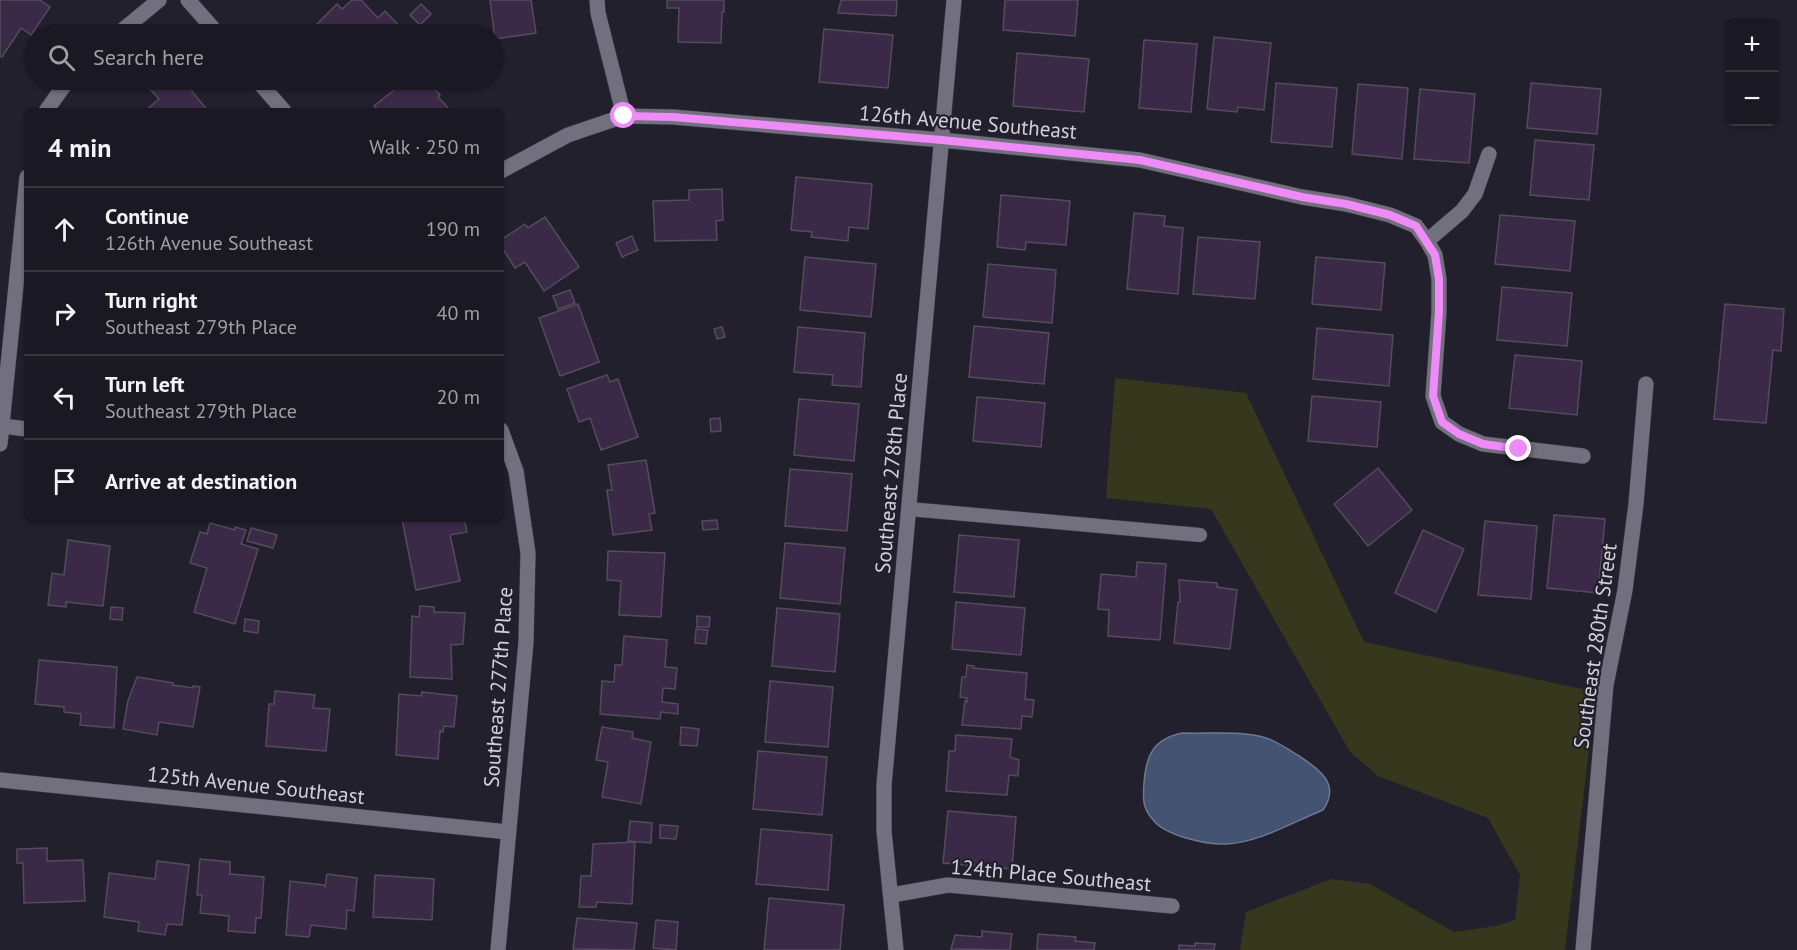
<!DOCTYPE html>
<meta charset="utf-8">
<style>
:root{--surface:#1a1822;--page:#23212a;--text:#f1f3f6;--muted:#9fa0a5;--line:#383740}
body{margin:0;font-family:"PT Sans",sans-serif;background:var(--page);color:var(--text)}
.controls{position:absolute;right:18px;top:18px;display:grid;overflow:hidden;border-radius:9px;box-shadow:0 2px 4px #0004}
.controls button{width:54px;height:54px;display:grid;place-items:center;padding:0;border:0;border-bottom:2px solid var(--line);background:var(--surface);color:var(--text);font:30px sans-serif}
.stop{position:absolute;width:18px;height:18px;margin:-14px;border:4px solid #ef8bf7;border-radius:50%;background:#fff}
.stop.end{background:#ef8bf7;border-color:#fff;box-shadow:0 2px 6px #0008}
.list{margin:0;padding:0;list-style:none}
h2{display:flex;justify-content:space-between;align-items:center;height:78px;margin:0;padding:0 24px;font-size:26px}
h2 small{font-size:20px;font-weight:400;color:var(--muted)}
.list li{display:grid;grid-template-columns:39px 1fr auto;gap:18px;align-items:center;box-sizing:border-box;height:84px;padding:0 24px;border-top:2px solid var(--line)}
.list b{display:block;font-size:22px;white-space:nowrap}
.list p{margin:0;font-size:20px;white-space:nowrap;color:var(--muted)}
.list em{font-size:20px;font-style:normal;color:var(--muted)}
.icon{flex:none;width:33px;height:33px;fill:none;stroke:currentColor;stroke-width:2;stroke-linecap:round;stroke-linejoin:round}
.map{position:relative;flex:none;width:1797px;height:950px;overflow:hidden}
.search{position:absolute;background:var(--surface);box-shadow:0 2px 4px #0004;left:24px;top:24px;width:480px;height:66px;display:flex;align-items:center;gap:15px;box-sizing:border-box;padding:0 21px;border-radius:33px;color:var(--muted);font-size:22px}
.panel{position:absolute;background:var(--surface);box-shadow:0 2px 4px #0004;left:24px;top:108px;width:480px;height:414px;border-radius:9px}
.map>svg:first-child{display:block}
.green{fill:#35381c}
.water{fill:#435371;stroke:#6e7890;stroke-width:1.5}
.building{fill:#3a2a47;stroke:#534c5a;stroke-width:1.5}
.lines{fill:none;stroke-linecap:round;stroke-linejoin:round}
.lane-casing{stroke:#403d48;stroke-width:15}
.street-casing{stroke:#403d48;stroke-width:16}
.lane{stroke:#726f7f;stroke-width:14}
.street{stroke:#726f7f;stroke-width:15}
.route{stroke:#ef8bf7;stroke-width:8}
.labels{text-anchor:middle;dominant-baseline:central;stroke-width:4.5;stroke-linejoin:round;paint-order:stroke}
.street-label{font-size:21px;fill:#d2d0d9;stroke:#23202d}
</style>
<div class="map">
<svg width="1797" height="950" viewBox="0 0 1797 950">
<rect width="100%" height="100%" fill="#23202d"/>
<path class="green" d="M1115 378 1246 393 1364 642 1596 692 1565 950H1240L1246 912 1331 879 1370 884 1454 932 1496 926 1515 920 1520 875 1488 818 1378 776 1350 752 1211 509 1106 498Z"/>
<path class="water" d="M1182 733C1207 734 1242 730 1266 738 1278 742 1288 749 1299 756 1319 769 1341 784 1323 810 1293 822 1260 842 1227 844 1207 845 1167 836 1154 821 1142 808 1143 799 1144 783 1146 756 1153 739 1182 733Z"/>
<g class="building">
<path d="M0 0H40L50 7 31 35 21 28 2 57 0 56Z"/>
<path d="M352 0H361L378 18 385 11 404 31 401 34H321L314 27 337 4 342 9Z"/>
<path d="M490 0H531L536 33 495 39Z"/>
<path d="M667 0H724V12H722L721 43 678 42 679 8H667Z"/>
<path d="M841 0H897L896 16 838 13Z"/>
<path d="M1005 0H1078L1075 36 1003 30Z"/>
<path d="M421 4 431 14 420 25 410 15Z"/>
<path d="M824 29 893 35 888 88 819 82Z"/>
<path d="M1214 37 1271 43 1264 110 1238 107 1237 112 1207 109Z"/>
<path d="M1144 40 1197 44 1191 112 1139 108Z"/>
<path d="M1017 53 1089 59 1084 112 1013 106Z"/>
<path d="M161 80H183L208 111H145L159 99 150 89Z"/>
<path d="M376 80H394L385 88Z"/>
<path d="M407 80H427L440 95 438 97 451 111H379L374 106Z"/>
<path d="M1276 83 1337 88 1332 147 1271 142Z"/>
<path d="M1531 83 1601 89 1597 134 1527 128Z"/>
<path d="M1358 84 1408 88 1402 159 1352 154Z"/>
<path d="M1420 89 1475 94 1469 163 1414 159Z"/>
<path d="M1535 140 1594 145 1589 200 1530 195Z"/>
<path d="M796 177 872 184 868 229 849 227 848 241 811 237 812 232 791 230Z"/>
<path d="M722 189 723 220 716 221 717 240 655 241 653 201 689 200V190Z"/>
<path d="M1001 195 1070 201 1066 245 1026 242 1025 250 997 247Z"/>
<path d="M1134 213 1165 216 1164 226 1183 228 1178 294 1127 289Z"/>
<path d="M1500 215 1575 221 1570 271 1495 264Z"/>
<path d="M545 217 579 267 544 291 525 262 515 268 501 246V240L525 224 528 228Z"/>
<path d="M632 236 638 250 622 257 616 243Z"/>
<path d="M1198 237 1260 242 1255 299 1193 294Z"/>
<path d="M805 257 876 264 871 317 800 310Z"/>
<path d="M1316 257 1385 263 1381 310 1312 304Z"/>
<path d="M988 264 1056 270 1052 323 983 317Z"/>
<path d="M1502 287 1572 293 1567 346 1497 340Z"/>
<path d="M570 290 575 303 558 309 553 296Z"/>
<path d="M578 304 599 362 560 376 539 318Z"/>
<path d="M1725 304 1784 309 1781 351 1773 350 1766 423 1714 419Z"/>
<path d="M974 326 1049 333 1044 384 969 377Z"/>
<path d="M722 327 725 337 717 339 714 329Z"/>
<path d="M798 327 865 333 861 387 832 385 833 375 794 372Z"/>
<path d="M1317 328 1393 335 1389 386 1313 379Z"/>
<path d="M1515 355 1582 361 1577 415 1509 408Z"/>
<path d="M607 375 610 382 618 379 638 437 601 450 590 418 579 422 567 389Z"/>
<path d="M1312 396 1381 402 1377 447 1308 441Z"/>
<path d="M977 397 1045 403 1041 447 973 441Z"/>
<path d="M799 399 859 404 854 461 794 455Z"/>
<path d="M720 418 721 431 711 432 710 419Z"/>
<path d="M646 460 655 513 649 514 652 530 613 535 607 490H612L608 465Z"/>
<path d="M1378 468 1412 510 1368 546 1334 504Z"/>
<path d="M790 469 852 474 847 531 785 526Z"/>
<path d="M1554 515 1605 519 1598 593 1547 588Z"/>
<path d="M402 519H464L467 532 450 535 460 581 416 590Z"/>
<path d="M717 520 718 529 703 530 702 521Z"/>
<path d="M1485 521 1537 526 1531 599 1478 595Z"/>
<path d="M210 523 235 530V527L246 530 241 544 258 549 235 624 194 612 207 568 190 563 200 532 207 534Z"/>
<path d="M251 528 277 535 273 548 247 541Z"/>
<path d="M1423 530 1464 549 1436 612 1395 593Z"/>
<path d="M959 535 1019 540 1014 597 954 592Z"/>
<path d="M68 540 110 546 103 606 66 602V607L48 605 52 573 64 575Z"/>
<path d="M785 543 845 548 840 604 780 598Z"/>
<path d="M608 551 665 553 661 617 619 615 621 581 607 580Z"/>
<path d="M1137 562 1166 564 1160 640 1108 636 1109 610 1098 609 1101 574 1136 577Z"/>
<path d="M1179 580 1217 583V587L1237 590 1230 649 1174 643 1178 602H1180Z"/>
<path d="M956 602 1025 608 1021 655 952 649Z"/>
<path d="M420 606 434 607V612L465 613 463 644 451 645 452 679 410 677 412 616 419 617Z"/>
<path d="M111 607 123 608 122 620 110 619Z"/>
<path d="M777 608 840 614 835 672 772 666Z"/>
<path d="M697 616 710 617 709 627H697Z"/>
<path d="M245 619 259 621 258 633 244 631Z"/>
<path d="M696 629 708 630 706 644 695 643Z"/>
<path d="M624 636 667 640 665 667 677 668 675 689 663 688 662 702 678 704V714L661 712 660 719 600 714 602 681 614 682 615 665H622Z"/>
<path d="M39 660 117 667 114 728 80 725 81 714 64 712V707L35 704Z"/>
<path d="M967 665 974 666 973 668 1027 673 1025 699 1034 700 1032 717 1022 716 1021 729 962 725 965 701 967 702V698L960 697 962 677H966Z"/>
<path d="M137 677 173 683V685L193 688V686L200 687 193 727 159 722 157 735 123 729 128 701Z"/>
<path d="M770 681 833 687 828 747 765 742Z"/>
<path d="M275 691 315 695 313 708 330 709 326 751 266 746 269 704H274Z"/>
<path d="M422 692 457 696 454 727 444 726 443 732 440 731 438 759 396 755 399 694 421 696Z"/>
<path d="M602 727 633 732 632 738 651 742 641 804 602 797 608 762 596 760Z"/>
<path d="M681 727 699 729 697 746 680 745Z"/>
<path d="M956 735 1012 739 1010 757 1019 760 1018 776 1009 775 1007 795 946 791 949 751H955Z"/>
<path d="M758 751 827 757 822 815 753 809Z"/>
<path d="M948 811 1016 817 1012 869 943 863Z"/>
<path d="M630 821 652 823 651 843 628 841Z"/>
<path d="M660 825 678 826 676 839 660 838Z"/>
<path d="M761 829 832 835 828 890 756 884Z"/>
<path d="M635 842 632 904 597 902 596 907H579L581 876H591L593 844Z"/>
<path d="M47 848V861L83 860 85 901 24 903 23 863H17V849Z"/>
<path d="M200 859 230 862V874L264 877 261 918H256L255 933 228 931 229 916 200 913 202 895H197Z"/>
<path d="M157 861 189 865 182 925 167 924 165 935 138 931 139 922 104 917 109 873 155 879Z"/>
<path d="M327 874 357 878 354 911 347 910 346 929 311 925 309 937 286 935 290 881 323 885 325 887Z"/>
<path d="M375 875 434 879 432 920 373 917Z"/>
<path d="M769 898 844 905 840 950H764Z"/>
<path d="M577 918 637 923 634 950 573 949Z"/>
<path d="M656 920 678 922 676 950 653 948Z"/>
<path d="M982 931 1012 934 1010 950 951 949 955 935 982 937Z"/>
<path d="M1038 934 1076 937 1075 941 1095 943 1094 950H1037Z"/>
<path d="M1195 943 1215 944 1214 950H1179V945L1195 946Z"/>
</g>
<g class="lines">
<defs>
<path id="lane" d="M909 509 1200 535"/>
<g id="street">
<path d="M188 0 218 34"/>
<path d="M597 0 598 13 624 116"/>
<path d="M118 34 159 0"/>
<path d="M257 80 284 111"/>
<path d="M46 111 68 80"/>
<path d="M1489 154 1475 194 1462 211 1427 241 1435 255 1439 279V312L1433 396 1442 422 1459 434 1483 444 1583 456"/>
<path d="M501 171 568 135 624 116 673 117 942 140 1140 160 1302 197 1346 204 1390 215 1416 226 1427 241"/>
<path d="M2 426 27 429"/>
<path d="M0 444 27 177"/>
<path d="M0 780 508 832"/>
<path d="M892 895 948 885 1172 906"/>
<path d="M498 950 526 642 528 553 516 471 501 430"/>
<path d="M896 950 884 831V785L954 0"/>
<path d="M1583 950 1606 685 1625 590 1636 504 1646 384"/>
</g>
</defs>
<use href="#lane" class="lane-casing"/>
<use href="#street" class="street-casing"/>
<use href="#lane" class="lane"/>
<use href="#street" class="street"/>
</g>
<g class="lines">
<path class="route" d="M624 116 673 117 942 140 1140 160 1302 197 1346 204 1390 215 1416 226 1435 255 1439 279V312L1433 396 1442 422 1459 434 1483 444 1519 449"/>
</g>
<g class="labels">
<g class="street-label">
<text transform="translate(968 122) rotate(5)">126th Avenue Southeast</text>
<text transform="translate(891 473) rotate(-85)">Southeast 278th Place</text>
<text transform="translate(1595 646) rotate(-82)">Southeast 280th Street</text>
<text transform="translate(498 687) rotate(-86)">Southeast 277th Place</text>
<text transform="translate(256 785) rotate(6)">125th Avenue Southeast</text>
<text transform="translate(1051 875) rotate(5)">124th Place Southeast</text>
</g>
</g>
</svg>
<div class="controls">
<button>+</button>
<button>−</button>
</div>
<div class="stop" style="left:624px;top:116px"></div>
<div class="stop end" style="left:1519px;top:449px"></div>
<div class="search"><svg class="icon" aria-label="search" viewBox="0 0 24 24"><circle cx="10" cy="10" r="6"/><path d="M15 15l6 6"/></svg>Search here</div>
<section class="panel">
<h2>4 min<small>Walk · 250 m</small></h2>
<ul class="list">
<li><svg class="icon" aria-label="ahead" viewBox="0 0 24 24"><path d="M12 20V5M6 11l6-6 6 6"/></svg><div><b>Continue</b><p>126th Avenue Southeast</p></div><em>190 m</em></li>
<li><svg class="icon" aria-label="right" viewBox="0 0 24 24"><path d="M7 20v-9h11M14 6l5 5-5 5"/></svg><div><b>Turn right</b><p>Southeast 279th Place</p></div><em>40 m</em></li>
<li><svg class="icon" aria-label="left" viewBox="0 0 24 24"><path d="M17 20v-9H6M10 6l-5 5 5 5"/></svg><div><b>Turn left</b><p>Southeast 279th Place</p></div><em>20 m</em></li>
<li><svg class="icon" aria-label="arrive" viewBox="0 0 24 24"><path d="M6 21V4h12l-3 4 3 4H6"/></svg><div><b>Arrive at destination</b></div></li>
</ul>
</section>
</div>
